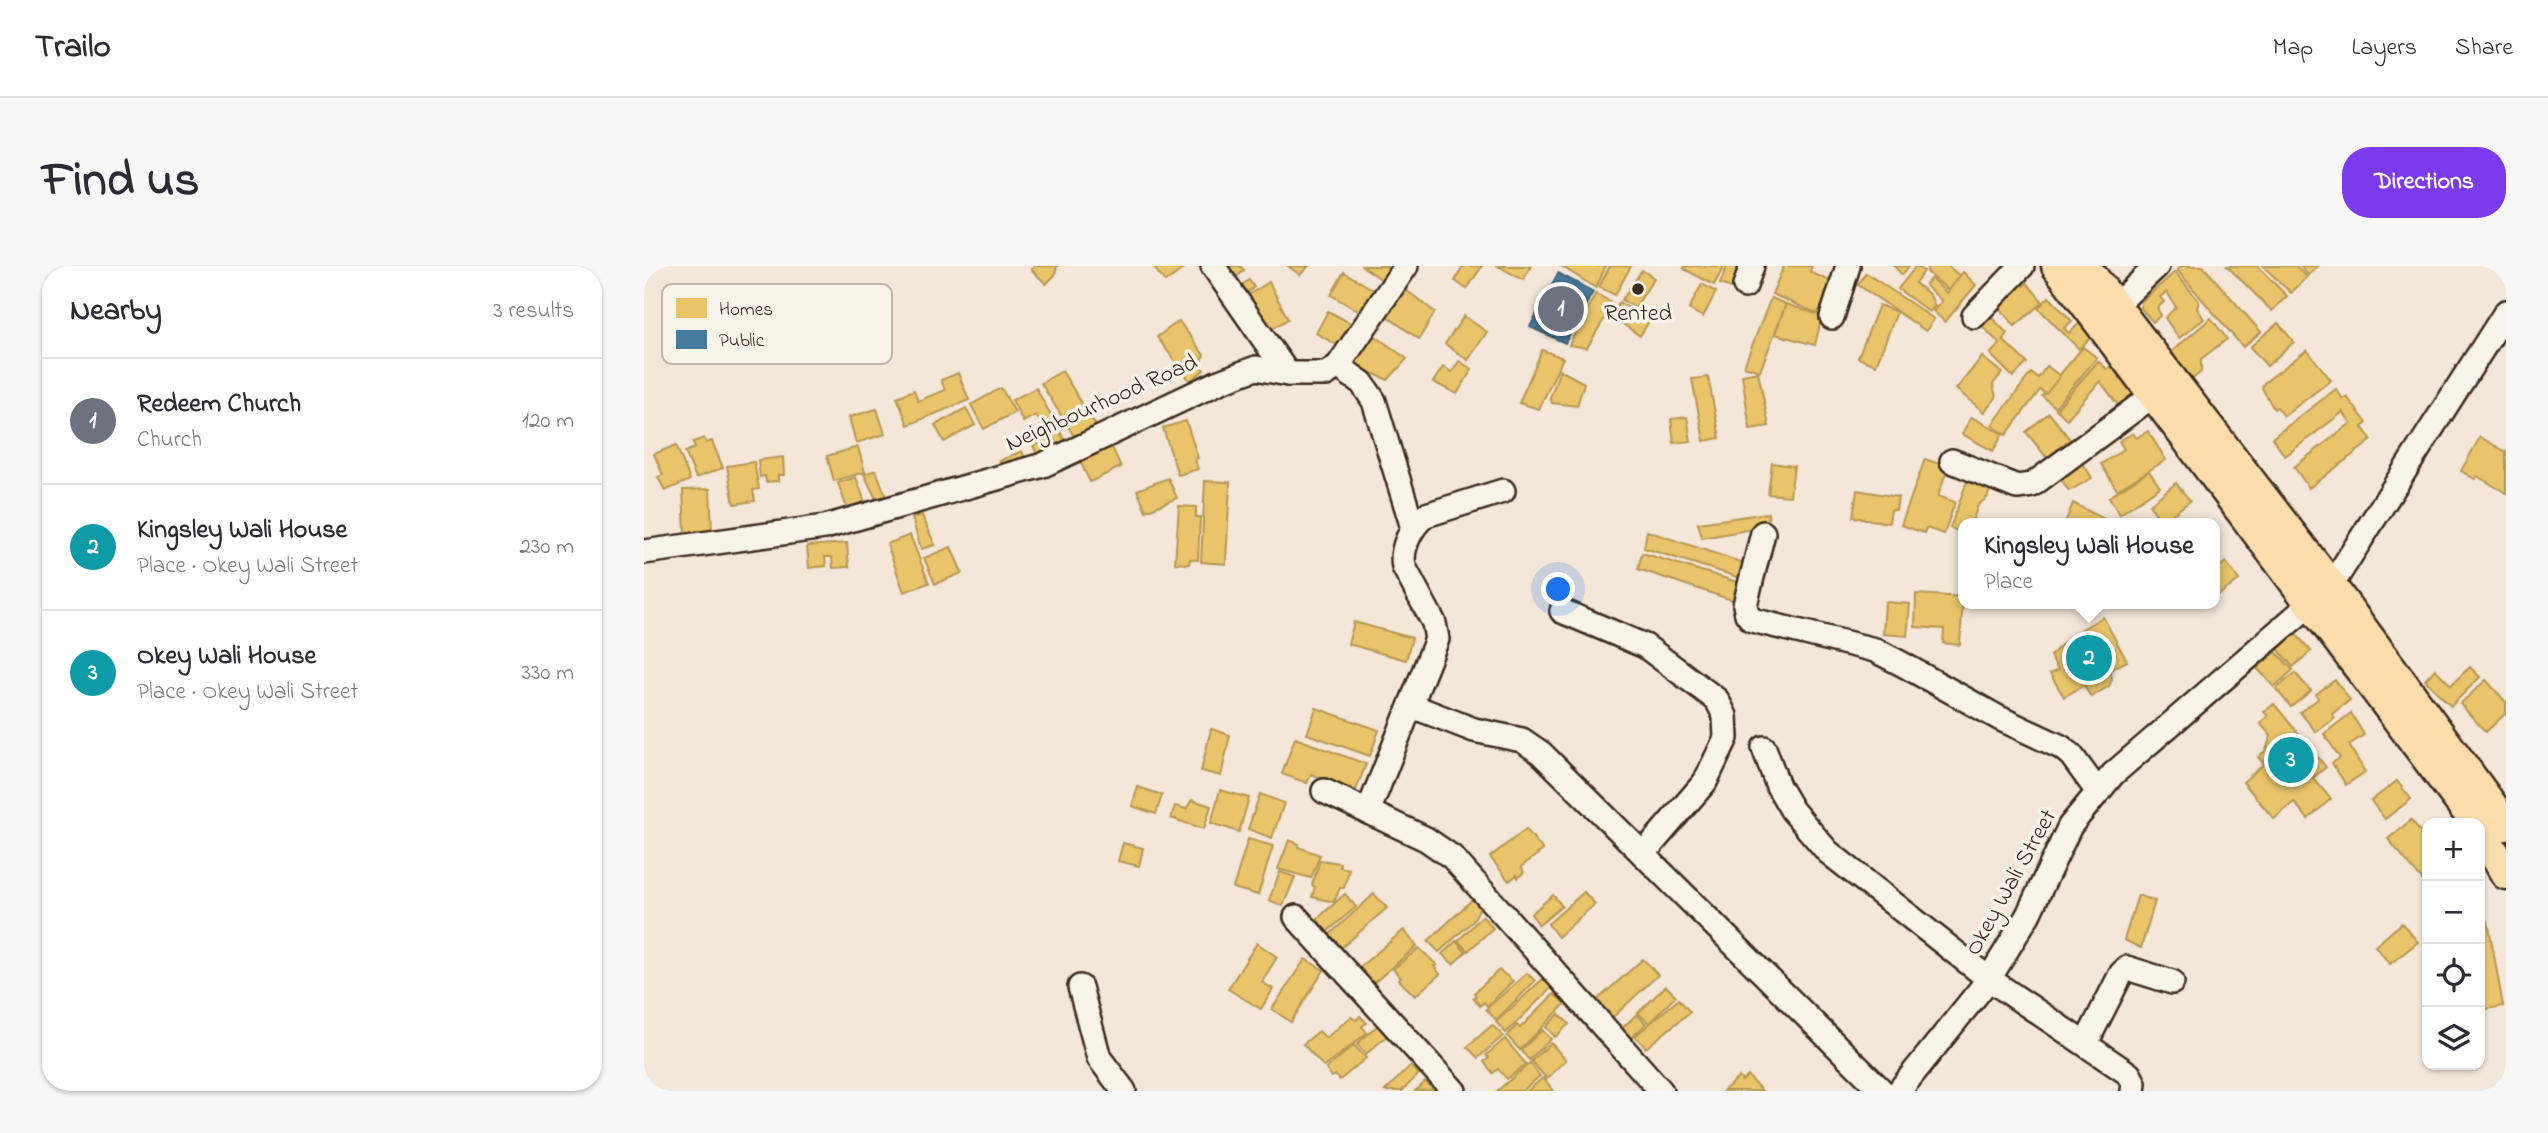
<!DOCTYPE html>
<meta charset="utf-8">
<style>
:root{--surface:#fff;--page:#f7f7f7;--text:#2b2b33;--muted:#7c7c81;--line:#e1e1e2;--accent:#7c3aed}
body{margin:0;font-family:"Indie Flower",sans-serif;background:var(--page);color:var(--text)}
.controls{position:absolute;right:21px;bottom:21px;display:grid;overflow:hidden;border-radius:14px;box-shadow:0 2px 5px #0004}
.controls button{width:63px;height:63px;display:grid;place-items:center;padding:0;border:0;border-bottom:2px solid var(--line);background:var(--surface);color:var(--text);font:35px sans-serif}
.you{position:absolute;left:915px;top:324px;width:24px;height:24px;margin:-18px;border:5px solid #fff;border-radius:50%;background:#1a73e8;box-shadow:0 0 0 10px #1a73e833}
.badge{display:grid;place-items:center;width:46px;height:46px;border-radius:50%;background:var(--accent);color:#fff;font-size:23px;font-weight:700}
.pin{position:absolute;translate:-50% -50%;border:4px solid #fff;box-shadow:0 2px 7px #0006}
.popup{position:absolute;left:1314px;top:252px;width:262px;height:91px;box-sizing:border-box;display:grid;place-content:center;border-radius:14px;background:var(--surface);filter:drop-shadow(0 2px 5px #0005);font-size:23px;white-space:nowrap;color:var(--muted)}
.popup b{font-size:26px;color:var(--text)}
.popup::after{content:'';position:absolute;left:50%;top:100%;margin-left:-14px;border:14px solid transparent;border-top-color:var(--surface)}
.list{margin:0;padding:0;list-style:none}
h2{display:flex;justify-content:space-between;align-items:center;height:91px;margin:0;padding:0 28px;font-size:30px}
h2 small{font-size:23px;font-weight:400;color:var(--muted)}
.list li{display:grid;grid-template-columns:46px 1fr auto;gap:21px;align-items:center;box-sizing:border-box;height:126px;padding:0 28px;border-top:2px solid var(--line)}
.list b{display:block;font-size:26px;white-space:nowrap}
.list p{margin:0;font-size:23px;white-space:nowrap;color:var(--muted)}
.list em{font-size:23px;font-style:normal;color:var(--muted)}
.icon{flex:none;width:38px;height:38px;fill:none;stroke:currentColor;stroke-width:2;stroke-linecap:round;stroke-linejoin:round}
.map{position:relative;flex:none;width:1862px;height:825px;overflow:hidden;border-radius:28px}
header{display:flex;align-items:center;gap:42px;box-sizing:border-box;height:98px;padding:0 35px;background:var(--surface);border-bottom:2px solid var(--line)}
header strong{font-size:33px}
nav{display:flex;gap:38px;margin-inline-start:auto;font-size:24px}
.intro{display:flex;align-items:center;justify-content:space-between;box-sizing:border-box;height:168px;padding:0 42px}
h1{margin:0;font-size:49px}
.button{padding:18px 32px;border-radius:28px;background:var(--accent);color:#fff;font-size:24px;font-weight:700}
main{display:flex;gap:42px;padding:0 42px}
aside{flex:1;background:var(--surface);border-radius:28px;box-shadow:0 2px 5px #0004}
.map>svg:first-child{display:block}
.homes{fill:#e9c46a;stroke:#b59653;stroke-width:2}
.public{fill:#457b9d;stroke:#426377;stroke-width:2}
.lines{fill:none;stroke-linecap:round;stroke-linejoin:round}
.minor-casing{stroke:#3b2a1e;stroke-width:28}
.major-casing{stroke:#3b2a1e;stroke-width:35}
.minor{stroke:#f7f3e8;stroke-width:23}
.major{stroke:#faddab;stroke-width:30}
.poi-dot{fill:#3b2a1e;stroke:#f7f3e8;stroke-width:2.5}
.labels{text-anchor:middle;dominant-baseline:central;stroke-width:7;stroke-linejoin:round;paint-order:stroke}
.poi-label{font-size:24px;fill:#3b2a1e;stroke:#f7f3e8}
.street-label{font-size:24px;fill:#3b2a1e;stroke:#f7f3e8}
.key{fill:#f7f3e8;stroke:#bfb7ab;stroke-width:2}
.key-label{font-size:19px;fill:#3b2a1e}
</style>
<header>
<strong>Trailo</strong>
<nav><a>Map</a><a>Layers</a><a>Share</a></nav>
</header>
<div class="intro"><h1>Find us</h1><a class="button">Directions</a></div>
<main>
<aside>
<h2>Nearby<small>3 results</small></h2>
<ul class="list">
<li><span class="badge" style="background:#6b7280">1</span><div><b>Redeem Church</b><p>Church</p></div><em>120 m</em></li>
<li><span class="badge" style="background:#0f9aa8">2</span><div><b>Kingsley Wali House</b><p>Place · Okey Wali Street</p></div><em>230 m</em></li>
<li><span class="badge" style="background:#0f9aa8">3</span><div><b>Okey Wali House</b><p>Place · Okey Wali Street</p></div><em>330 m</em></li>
</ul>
</aside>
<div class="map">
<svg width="1862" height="825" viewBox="0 0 1862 825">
<rect width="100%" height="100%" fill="#f4e6d9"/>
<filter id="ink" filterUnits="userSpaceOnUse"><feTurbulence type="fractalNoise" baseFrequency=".0143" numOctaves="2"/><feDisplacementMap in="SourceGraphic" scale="14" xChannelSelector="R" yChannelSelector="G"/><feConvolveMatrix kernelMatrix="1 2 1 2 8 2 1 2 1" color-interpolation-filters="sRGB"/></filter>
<g filter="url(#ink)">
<g class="homes">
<path d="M390 0H413L411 9 402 18 387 3Z"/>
<path d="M515 0H543L521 16 511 3Z"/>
<path d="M587 0H596L600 4 589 15 580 8Z"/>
<path d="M644 0H665L656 9Z"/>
<path d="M718 0H742L746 3 737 13Z"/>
<path d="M819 0H838L823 23 811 15Z"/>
<path d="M854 0H887L879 14Z"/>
<path d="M917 0H962L952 22Z"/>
<path d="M966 0H987L971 29 955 21Z"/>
<path d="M1041 0H1080L1070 19 1040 3Z"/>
<path d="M1083 0H1102L1093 24 1076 18Z"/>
<path d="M1140 0H1168L1166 6 1188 16 1174 48 1128 28Z"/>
<path d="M1250 0H1265L1258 9Z"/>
<path d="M1272 0 1280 5 1271 17 1286 29 1291 40 1285 46 1254 23Z"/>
<path d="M1284 0H1304L1316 10 1304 24 1283 6Z"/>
<path d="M1537 0H1559L1617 66 1599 81 1533 4Z"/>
<path d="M1583 0H1613L1643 30 1628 45Z"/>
<path d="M1619 0H1651L1663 11 1647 27Z"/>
<path d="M1656 0H1674L1664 9Z"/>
<path d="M998 4 1010 12 991 42 978 34Z"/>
<path d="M700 6 733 26 719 48 687 29Z"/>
<path d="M1319 6 1332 19 1301 56 1289 45 1298 35 1281 19 1287 12 1303 27Z"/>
<path d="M1531 6 1555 35 1553 42 1560 53 1535 72 1521 52 1532 41 1523 26 1516 31 1520 36 1513 42 1517 49 1509 56 1496 41 1498 35Z"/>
<path d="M1222 7 1290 53 1282 65 1214 19Z"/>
<path d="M605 14 610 21 601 29 595 21Z"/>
<path d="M1374 14 1380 20 1383 17 1399 36 1371 60 1349 35Z"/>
<path d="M625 16 644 53 622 67 603 30Z"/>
<path d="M1058 18 1072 26 1059 51 1045 43Z"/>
<path d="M758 21 791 46 775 73 737 46Z"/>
<path d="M952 27 969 38 943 82 925 79Z"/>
<path d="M1405 31 1428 55 1420 62 1425 67 1438 55 1449 69 1435 83 1394 42Z"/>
<path d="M1127 32 1142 38 1116 105 1100 100Z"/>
<path d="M975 36 1005 55 996 70 968 50Z"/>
<path d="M1142 38 1178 50 1171 79 1131 68Z"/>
<path d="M1235 39 1253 46 1232 99 1214 92Z"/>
<path d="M684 45 708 58 695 80 672 67Z"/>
<path d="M1342 46 1363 67 1359 74 1383 97 1369 111 1346 88 1356 78 1333 55Z"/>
<path d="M820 50 843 66 824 94 801 78Z"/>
<path d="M1567 52 1583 73 1557 93V106L1547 114 1526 87Z"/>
<path d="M535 55 560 89 555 98 560 104 546 115 513 71Z"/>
<path d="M1634 57 1650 76 1623 100 1606 81Z"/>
<path d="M730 69 763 93 744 114 709 99Z"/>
<path d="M1439 81 1453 92 1411 141 1398 130Z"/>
<path d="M898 84 919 92 895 143 875 137Z"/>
<path d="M1663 84 1687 114 1640 150 1633 141 1630 143 1618 122 1620 117Z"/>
<path d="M1338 91 1358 107 1349 118 1352 132 1340 146 1312 123Z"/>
<path d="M815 95 828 103 813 128 789 116 799 101 808 106Z"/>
<path d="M1454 95 1463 103 1468 100 1494 135 1479 146 1456 115 1423 153 1412 143Z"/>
<path d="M1403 100 1416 110 1402 128 1396 124 1362 169 1348 159 1387 107 1394 112Z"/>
<path d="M916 104 940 117 933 140 908 137 906 132Z"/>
<path d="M418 105 452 160 431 172 397 117Z"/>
<path d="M1114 106 1125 160 1106 163 1098 109Z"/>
<path d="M314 107 325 134 264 159 253 131 270 124 274 135 301 124 297 114Z"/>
<path d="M1064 111 1076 172 1060 175 1048 113Z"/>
<path d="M357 122 371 146 340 163 327 139Z"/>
<path d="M392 122 425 182 398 197 389 180 405 172 392 149 379 156 368 134Z"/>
<path d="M1692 123 1699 133 1703 131 1723 157 1718 161 1728 174 1665 222 1650 201 1707 157 1699 146 1641 190 1628 172Z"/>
<path d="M322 142 331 159 300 176 291 159Z"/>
<path d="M233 143 241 168 212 177 205 151Z"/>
<path d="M1405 147 1426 173 1403 192 1382 166Z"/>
<path d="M1043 151 1047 175 1030 177 1027 153Z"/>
<path d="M1327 151 1359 168 1349 185 1318 168Z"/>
<path d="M542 155 554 192 551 193 554 203 534 209 519 162Z"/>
<path d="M1504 165 1522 194 1473 224 1457 198 1480 183 1475 175 1489 167 1492 172Z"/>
<path d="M1836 171 1862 186V227L1833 210 1831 213 1817 205Z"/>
<path d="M60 172 62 177 68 175 79 202 52 212 41 186 51 182 49 176Z"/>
<path d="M466 177 477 201 446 216 434 191Z"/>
<path d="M32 179 46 214 21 225 14 211 19 209 10 188Z"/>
<path d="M214 181 221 206 190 215 183 190Z"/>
<path d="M378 185 382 195 359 205 355 195Z"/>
<path d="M139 191 140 209H134V215L122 216 121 210 116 211 114 194Z"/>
<path d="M1281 193 1304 201 1294 230 1311 236 1300 268 1282 262 1280 267 1257 259Z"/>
<path d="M1437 194 1448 212 1425 225 1413 207Z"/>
<path d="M110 196 115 223 109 224 111 235 90 238 83 200Z"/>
<path d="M1128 197 1150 200 1146 230 1124 228Z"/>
<path d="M232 204 243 233 234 237 220 208Z"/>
<path d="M1505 205 1516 221 1476 248 1465 231Z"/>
<path d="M1325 210 1348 218 1343 232 1334 239 1328 257H1319V267L1306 262Z"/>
<path d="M212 211 222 239 204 245 194 217Z"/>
<path d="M524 212 533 232 502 245 493 224Z"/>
<path d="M561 215 586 216 582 298 557 296Z"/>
<path d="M1532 217 1546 235 1518 256 1505 239Z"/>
<path d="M66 223 68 266 41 267 39 224Z"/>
<path d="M1213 224 1254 231 1252 244H1247L1245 257 1209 251Z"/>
<path d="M1429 237 1462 254 1461 257H1421Z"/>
<path d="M535 240 552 241V251H556L554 294 546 293 545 298 531 297Z"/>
<path d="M1124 247 1125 260 1058 272 1054 257Z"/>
<path d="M278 249 291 279 277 283 268 252Z"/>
<path d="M1003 265 1109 300 1103 314 1000 282Z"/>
<path d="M266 269 285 317 260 326 243 278Z"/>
<path d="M203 277 205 301 189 302 188 291H181L182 300 165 302 163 280Z"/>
<path d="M307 281 318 307 291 318 280 292Z"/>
<path d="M998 287 1103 319 1097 337 994 303Z"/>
<path d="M1582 296 1595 314 1576 328 1571 321V304Z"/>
<path d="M1272 328 1319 331 1316 379 1299 377 1300 363 1271 361Z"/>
<path d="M1241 336 1266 338 1263 370 1239 368Z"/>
<path d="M1459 351 1483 395 1466 404 1468 413 1465 420 1447 431 1440 419 1420 431 1406 408 1414 404 1406 390 1429 368Z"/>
<path d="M710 356 768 372 762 394 704 378Z"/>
<path d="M1651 367 1667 385 1649 401 1633 382Z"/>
<path d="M1632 386 1649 404 1630 421 1613 402Z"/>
<path d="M1826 401 1836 411 1807 440 1781 414 1791 403 1807 419Z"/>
<path d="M1651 407 1667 425 1647 441 1632 423Z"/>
<path d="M1691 414 1706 434 1688 448 1691 452 1672 466 1656 446 1674 433 1672 428Z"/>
<path d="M1842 414 1862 436V447L1842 466 1816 438Z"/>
<path d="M1630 438 1682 501 1669 512 1687 533 1664 553 1650 536 1630 553 1599 516 1620 498 1614 491 1622 484 1627 470 1616 457 1624 450 1620 446Z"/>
<path d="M672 442 735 464 726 490 663 468Z"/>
<path d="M1707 447 1720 469 1705 479 1721 506 1702 519 1688 497 1696 492 1680 468Z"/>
<path d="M567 463 586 469 577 510 557 505Z"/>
<path d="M651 472 722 498 712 524 667 508 663 517 638 508Z"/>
<path d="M1753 515 1767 533 1741 553 1727 535Z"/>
<path d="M494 521 518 529 512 548 488 540Z"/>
<path d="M576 524 605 532 595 566 567 557Z"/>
<path d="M616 528 640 537 628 572 604 563Z"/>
<path d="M548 534 567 540 560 563 527 552 531 540 542 543Z"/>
<path d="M1767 554 1779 568 1783 564V612L1779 615 1744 573Z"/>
<path d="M882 563 899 584 877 601 880 606 874 612 873 609 865 615 846 591Z"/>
<path d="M604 573 629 580 614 629 589 622Z"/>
<path d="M645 574 655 578 654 581 676 589 667 612 634 603Z"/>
<path d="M479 577 499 582 495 600 474 595Z"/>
<path d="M676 594 696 597V601L705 603 700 622H696L690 636 668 631 671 621 668 619Z"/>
<path d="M636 606 651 611 639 640 625 634Z"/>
<path d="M940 626 951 638 914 671 904 658Z"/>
<path d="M701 628 712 641 683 666 673 653Z"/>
<path d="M730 628 743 642 696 683 685 669Z"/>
<path d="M909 629 918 640 895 659 887 648Z"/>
<path d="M1494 629 1511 635 1497 682 1480 674Z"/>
<path d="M831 631 837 639 829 655 795 686 784 675Z"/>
<path d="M838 650 849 662 824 685 814 675Z"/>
<path d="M1844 655 1859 740 1837 744 1836 657Z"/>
<path d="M1758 657 1774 676 1746 698 1731 680Z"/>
<path d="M760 664 773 680 726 720 712 704Z"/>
<path d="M812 675 822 686 809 698 798 688Z"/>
<path d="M613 677 633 691 618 716 629 723 617 743 584 723Z"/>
<path d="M775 682 793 699 790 700 796 708 771 730 755 714 757 712 749 703Z"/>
<path d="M661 693 680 704 647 756 628 743Z"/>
<path d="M999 693 1014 709 968 752 952 735Z"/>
<path d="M855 704 869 715 843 740 840 736 836 740 829 732 832 730 830 727Z"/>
<path d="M883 707 891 715 852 754 842 743Z"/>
<path d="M901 711 909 720 862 767 852 756Z"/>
<path d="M1022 720 1032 730 1005 757 994 747Z"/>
<path d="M910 728 921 738 876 784 863 770 873 759 876 762Z"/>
<path d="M1035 733 1046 746 1002 782 991 770Z"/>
<path d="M915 748 925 758 911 771 902 761Z"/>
<path d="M993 748 1002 758 984 775 975 765Z"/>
<path d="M716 750 723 757 718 760 723 767 680 801 659 778 675 765 682 772 707 751 712 754Z"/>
<path d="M735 758 744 769 722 788 713 778Z"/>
<path d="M848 759 859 770 834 792 823 781Z"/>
<path d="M898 764 907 773 885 794 877 784Z"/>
<path d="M861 773 882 798 863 813 854 803 849 807 840 796 845 792 842 789Z"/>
<path d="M907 777 922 794 903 813 887 795Z"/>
<path d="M710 779 722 792 696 814 691 809 688 811 682 803Z"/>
<path d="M886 797 896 810 878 825H853Z"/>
<path d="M766 800 775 808 758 825H741Z"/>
<path d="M1104 810 1118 825H1079L1095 811 1098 815Z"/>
<path d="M899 812 910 825H883Z"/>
<path d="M781 816 790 824 771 825Z"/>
</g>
<path class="public" d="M914 7 949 26 921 77 886 61Z"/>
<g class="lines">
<defs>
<g id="minor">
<path d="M569 0 644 108"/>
<path d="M1101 20 1108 0"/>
<path d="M1471 40 1513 0"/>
<path d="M1330 50 1378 0"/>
<path d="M1188 51 1204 0"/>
<path d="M694 100 718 117 730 135 769 262"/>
<path d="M1308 195 1373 221 1388 219 1511 128"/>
<path d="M1119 267 1101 339 1103 348 1108 354 1231 384 1258 398 1355 452 1417 481 1427 489 1454 526"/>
<path d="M0 286 181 261 399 199 575 116 612 102 644 108H682L694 100 762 0"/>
<path d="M918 345 1001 380 1073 434 1081 450 1082 472 1061 516 999 588"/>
<path d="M768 440 830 464 878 474 897 487 1238 825"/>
<path d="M1120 482 1134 520 1148 544 1184 586 1345 713 1485 808 1490 817 1489 825"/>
<path d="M680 525 782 573 808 591 1017 825"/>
<path d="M724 546 793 373 790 357 760 301C756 283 767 260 782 249L859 225"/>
<path d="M652 651 810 825"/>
<path d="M436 721 455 792 480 825"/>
<path d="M1442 777 1477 708 1483 702 1528 716"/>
<path d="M1255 825 1345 713 1384 649 1426 560 1469 508 1687 320 1862 46"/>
</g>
<g id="major">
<path d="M1413 0 1832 557"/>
<path d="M1440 0 1687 320 1862 559"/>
<path d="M1836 562 1862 608"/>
</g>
</defs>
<use href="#minor" class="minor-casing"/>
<use href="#major" class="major-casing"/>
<use href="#minor" class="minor"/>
<use href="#major" class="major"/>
</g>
</g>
<circle class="poi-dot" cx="994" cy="23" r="7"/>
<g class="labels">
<g class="poi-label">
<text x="994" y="48">Rented</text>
</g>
<g class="street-label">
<text transform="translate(458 138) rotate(-24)">Neighbourhood Road</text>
<text transform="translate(1368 617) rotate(-61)">Okey Wali Street</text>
</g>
</g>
<rect x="18" y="18" width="230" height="80" rx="10" class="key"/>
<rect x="32" y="32" width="31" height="20" fill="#e9c46a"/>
<rect x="32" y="64" width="31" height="19" fill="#457b9d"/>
<g class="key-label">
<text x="75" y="49">Homes</text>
<text x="75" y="80">Public</text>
</g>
</svg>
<div class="controls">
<button>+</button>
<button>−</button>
<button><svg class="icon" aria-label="locate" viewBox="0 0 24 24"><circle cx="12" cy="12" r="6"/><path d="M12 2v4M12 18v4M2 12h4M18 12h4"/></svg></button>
<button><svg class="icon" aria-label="layers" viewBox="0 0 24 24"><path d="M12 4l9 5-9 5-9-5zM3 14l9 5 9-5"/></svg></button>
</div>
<div class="you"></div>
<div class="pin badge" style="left:917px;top:43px;background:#6b7280">1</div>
<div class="pin badge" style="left:1445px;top:392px;background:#0f9aa8">2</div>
<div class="popup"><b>Kingsley Wali House</b>Place</div>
<div class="pin badge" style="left:1647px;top:494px;background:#0f9aa8">3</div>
</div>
</main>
